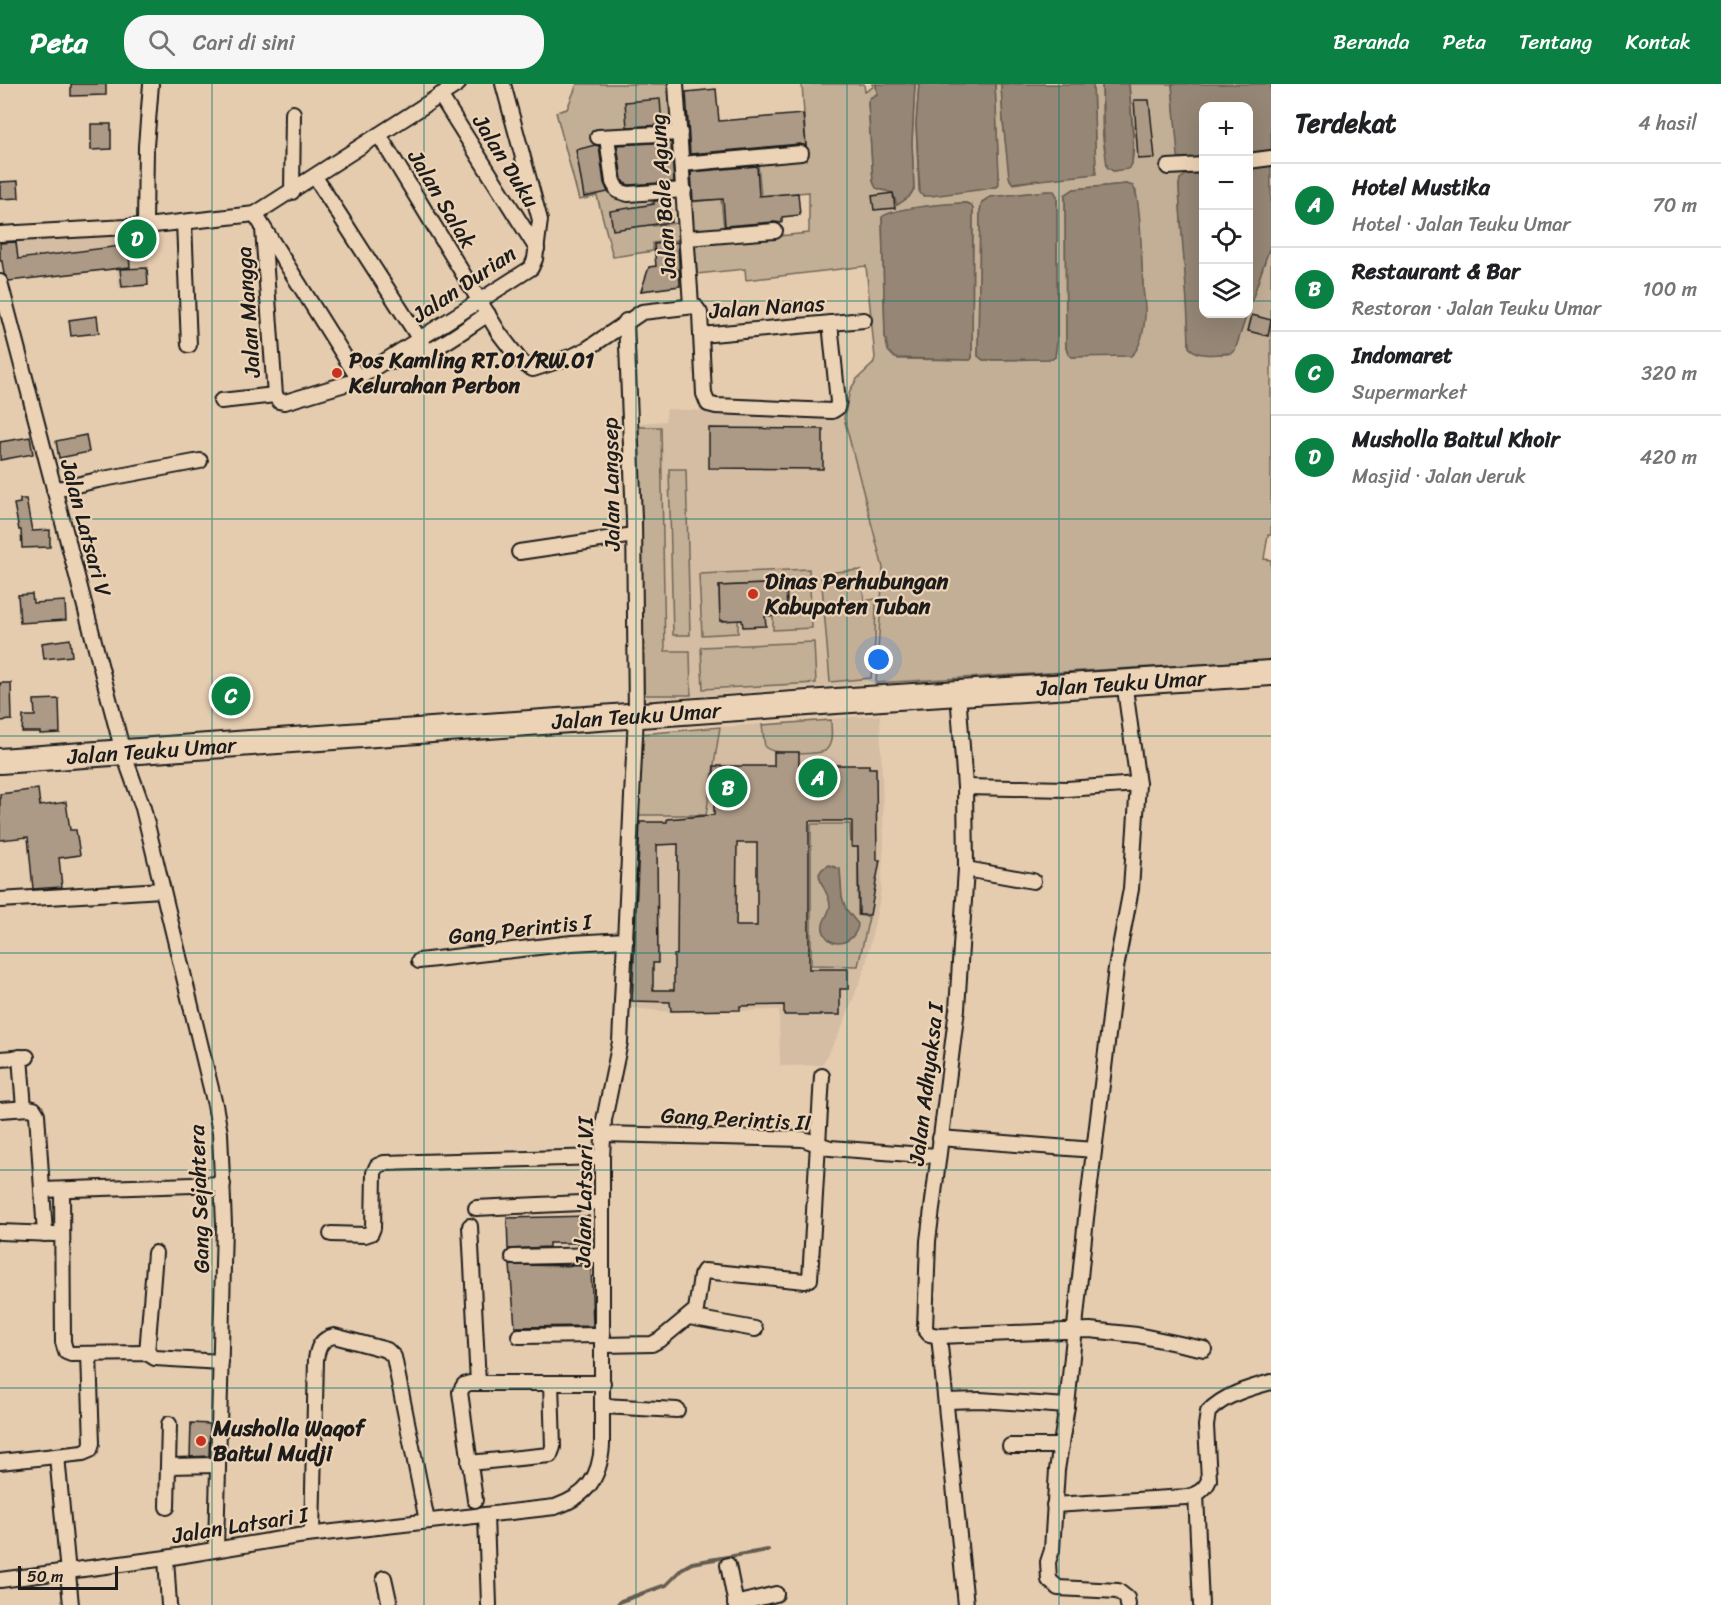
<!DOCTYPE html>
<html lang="id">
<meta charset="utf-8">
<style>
:root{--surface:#fff;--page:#f6f6f6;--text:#202124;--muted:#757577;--line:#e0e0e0;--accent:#0b8043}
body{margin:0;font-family:Sriracha,sans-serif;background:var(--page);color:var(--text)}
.controls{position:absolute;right:18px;top:18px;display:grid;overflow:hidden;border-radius:12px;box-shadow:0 6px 24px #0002}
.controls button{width:54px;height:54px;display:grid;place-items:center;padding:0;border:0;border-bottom:2px solid var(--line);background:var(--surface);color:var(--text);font:30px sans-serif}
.scale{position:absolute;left:18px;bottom:15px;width:100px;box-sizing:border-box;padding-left:6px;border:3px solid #1c1c1c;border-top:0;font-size:16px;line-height:21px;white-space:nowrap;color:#1c1c1c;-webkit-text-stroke:4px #edd3b5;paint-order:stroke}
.you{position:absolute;left:879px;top:576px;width:21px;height:21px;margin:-15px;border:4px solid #fff;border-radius:50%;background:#1a73e8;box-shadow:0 0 0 9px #1a73e833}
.badge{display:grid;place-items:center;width:39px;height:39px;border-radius:50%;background:var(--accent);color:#fff;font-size:20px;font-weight:700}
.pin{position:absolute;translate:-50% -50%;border:3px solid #fff;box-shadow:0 2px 6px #0006}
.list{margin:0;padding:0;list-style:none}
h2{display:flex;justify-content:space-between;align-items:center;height:78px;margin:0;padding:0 24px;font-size:26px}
h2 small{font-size:20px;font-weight:400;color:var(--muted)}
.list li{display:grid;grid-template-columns:39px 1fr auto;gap:18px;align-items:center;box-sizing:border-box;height:84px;padding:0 24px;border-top:2px solid var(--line)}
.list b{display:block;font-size:22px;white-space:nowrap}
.list p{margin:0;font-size:20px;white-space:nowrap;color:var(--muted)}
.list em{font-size:20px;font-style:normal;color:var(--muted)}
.icon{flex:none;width:33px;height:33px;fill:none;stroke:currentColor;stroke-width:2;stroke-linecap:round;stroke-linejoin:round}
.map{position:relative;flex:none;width:1271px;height:1521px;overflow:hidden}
header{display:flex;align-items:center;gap:36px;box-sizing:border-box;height:84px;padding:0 30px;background:var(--accent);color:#fff}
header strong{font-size:28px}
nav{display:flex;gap:33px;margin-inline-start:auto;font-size:21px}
.search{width:420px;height:54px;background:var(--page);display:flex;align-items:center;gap:15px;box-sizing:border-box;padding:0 21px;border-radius:24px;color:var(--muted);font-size:22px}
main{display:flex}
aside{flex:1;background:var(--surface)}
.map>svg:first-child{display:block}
.built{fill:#d4bda3}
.green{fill:#c3af96;stroke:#706659;stroke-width:1.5;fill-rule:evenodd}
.water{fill:#958674;stroke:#655c51;stroke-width:1.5}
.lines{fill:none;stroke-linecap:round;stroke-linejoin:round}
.stream{stroke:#655c51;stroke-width:4}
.building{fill:#ac9a86;stroke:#1c1c1c;stroke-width:1.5;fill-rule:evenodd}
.minor-casing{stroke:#1c1c1c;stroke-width:18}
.trunk-casing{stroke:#1c1c1c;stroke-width:28}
.minor{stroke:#edd3b5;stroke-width:14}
.trunk{stroke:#edd3b5;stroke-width:24}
.grid{fill:none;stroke:#0f766e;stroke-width:1.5;stroke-opacity:0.55}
.poi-dot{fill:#c8321e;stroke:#edd3b5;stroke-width:2}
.labels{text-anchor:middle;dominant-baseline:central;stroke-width:4.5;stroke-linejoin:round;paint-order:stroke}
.street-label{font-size:22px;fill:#1c1c1c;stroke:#edd3b5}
.poi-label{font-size:22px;font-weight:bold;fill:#1c1c1c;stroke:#edd3b5;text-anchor:start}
</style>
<header>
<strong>Peta</strong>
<div class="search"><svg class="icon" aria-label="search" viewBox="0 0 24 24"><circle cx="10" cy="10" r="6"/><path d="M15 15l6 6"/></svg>Cari di sini</div>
<nav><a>Beranda</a><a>Peta</a><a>Tentang</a><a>Kontak</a></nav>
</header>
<main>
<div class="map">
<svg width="1271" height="1521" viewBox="0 0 1271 1521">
<rect width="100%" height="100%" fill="#e5ccaf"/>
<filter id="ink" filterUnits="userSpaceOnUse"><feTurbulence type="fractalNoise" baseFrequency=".0167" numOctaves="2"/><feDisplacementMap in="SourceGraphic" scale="12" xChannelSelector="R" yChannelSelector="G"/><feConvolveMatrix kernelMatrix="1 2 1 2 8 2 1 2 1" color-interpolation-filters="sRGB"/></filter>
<g filter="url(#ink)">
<g class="built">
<path d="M146 146 149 202 119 204 117 185 4 198 0 181V155Z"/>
<path d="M667 325 844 334 883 484 876 599 642 616 638 339 665 337Z"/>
<path d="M880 631 884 760 880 814 865 884 841 946 822 981 780 982 779 926 671 928 631 924 634 731H706L720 643Z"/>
</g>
<g class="green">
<path d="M577 0H672L675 43 597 48 611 108C619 121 639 115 652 115L653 142 677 139 679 156 653 159V167L613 173 597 112 579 116 556 28 567 25Z"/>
<path d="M802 0H864L865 8 873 3 872 0H876L877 10 870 14 868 18 873 97C875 107 885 106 893 109L897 121 909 113 914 105 912 58 915 0H919L916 40 919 107 997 103 999 101 995 0H1001L1003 37 1010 96 1014 100 1096 86 1093 0H1102C1103 25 1098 66 1113 87L1130 84C1138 70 1130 18 1129 0H1172L1179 75 1203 77V90H1188L1179 100C1181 155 1189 208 1189 263L1198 269 1227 270 1234 268 1271 159V451H1268L1264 475 1271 476V576L876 599 883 484 844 334 850 306 857 295 873 280 875 274 866 182 746 196 745 185 697 190 694 160 809 149V108L761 112 758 80 807 76ZM1126 100 1136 107C1139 138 1141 169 1143 200 1144 225 1146 246 1134 269L1071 273 1068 270 1066 264 1065 111 1074 105ZM1048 107 1057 112V257L1055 273 1052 275 983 276 978 272 980 127 982 118 990 113ZM966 119 971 121 973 125 972 274 970 276 898 275C888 270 887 262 885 252L882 134C893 123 949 120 966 119Z"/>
<path d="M721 115 724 145 693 148 691 118Z"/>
<path d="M639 343H661L665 567H690L691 611H644Z"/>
<path d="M669 385H686L690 551H673Z"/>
<path d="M809 485 812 544 773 546V532L788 531 786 499 719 502 720 537 738 536V549L702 551 699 490Z"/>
<path d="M861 486 864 517 876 515 875 558 871 594 830 598 821 489Z"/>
<path d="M814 558 816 599 703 605 701 563Z"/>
<path d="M831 636C831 647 834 659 825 667 813 671 774 671 765 663L762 641Z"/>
<path d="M720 643 706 731H634L641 650Z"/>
<path d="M811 740H850L851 763H858V831L869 833 858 882 811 881Z"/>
</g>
<g class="water">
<path d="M876 0H915L912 58 914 105 909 113 897 121 893 109 876 104 873 97 868 18 870 14 877 10Z"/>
<path d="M919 0H995L999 91 998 102 986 105 931 112H923L920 109 916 40Z"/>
<path d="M1001 0H1093L1096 90 1012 99 1009 93 1003 37Z"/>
<path d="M1102 0H1129L1133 55 1132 80 1128 85 1113 87 1107 83 1104 57Z"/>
<path d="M1172 0H1271V66L1249 70 1248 22H1204L1203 77H1181L1178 72Z"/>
<path d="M1271 79V159L1249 225 1248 83Z"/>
<path d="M1187 90H1203L1204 230H1247L1235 266 1231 269C1218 270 1197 274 1189 263 1188 209 1181 155 1179 101L1180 95Z"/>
<path d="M1126 100 1133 102C1142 117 1141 179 1143 200 1143 211 1146 222 1145 233 1144 245 1141 264 1131 272L1071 273 1068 270 1066 264 1065 111 1074 105Z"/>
<path d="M1048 107H1054L1057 112V257L1055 273 1052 275 983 276 978 272 980 127 982 118 990 113Z"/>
<path d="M966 119 971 121 973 125 972 274 970 276 895 274 888 267 885 252 882 133C892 124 950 119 966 119Z"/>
<path d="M829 781 840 785 842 813 846 825 858 840C857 857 833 868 824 849 819 838 830 831 830 821 829 809 820 802 819 790L822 785Z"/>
</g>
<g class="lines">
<path class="stream" d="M617 1521 621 1517 666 1501 683 1484 692 1479 768 1466"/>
</g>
<g class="building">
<path d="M71 0H106V11L71 12Z"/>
<path d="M716 5 719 37 803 30 806 62 800 60 690 70 686 8Z"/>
<path d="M660 15 662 41 627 43 625 18Z"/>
<path d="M1134 16H1149L1155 74 1138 75Z"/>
<path d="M91 40H111V65L91 66Z"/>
<path d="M671 58 674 98 629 101 624 99 622 95 617 61Z"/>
<path d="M595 61 599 62 604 99 608 108 584 113 576 66Z"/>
<path d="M757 82 759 112 798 109 800 131 782 133V139L774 138 725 142 723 115 693 117 691 88Z"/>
<path d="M18 97 19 114 0 115V98Z"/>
<path d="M893 109 895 124 874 126 872 112Z"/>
<path d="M670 116 672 138 613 146 610 127 654 120V117Z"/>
<path d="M145 151 146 162 129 163 128 152Z"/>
<path d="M16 158 18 175 128 161 130 183 9 197 4 190 2 177H0V159Z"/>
<path d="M678 158 680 202 641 207 649 183 656 182 654 160Z"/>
<path d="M147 184 148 201 122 203 120 185Z"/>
<path d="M1252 231 1271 236 1268 252 1248 247Z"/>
<path d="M97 232 99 249 71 252 69 236Z"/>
<path d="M709 344 823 345V385L709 384Z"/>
<path d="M86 351 89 368 59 374 56 357Z"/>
<path d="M30 353 33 370 0 376V358Z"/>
<path d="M20 415H26L32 447 50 446V463L22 464 21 446H19L14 420 20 419Z"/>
<path d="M786 499 787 531 765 532 766 542 743 543 742 536 720 537 719 502Z"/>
<path d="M32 510 33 519 65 517 66 536 20 539 18 511Z"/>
<path d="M70 555 72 572 44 575 42 559Z"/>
<path d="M0 599H11L12 636 0 637Z"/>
<path d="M242 604 243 620 220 621 219 605Z"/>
<path d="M59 615 60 649 40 650V648H22L23 632H35L34 616Z"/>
<path d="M774 668H799V681H869V684H876L877 776H880L870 831H859L858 763H852V737H809V885H848V905H840V931H784V921L740 922V926L671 927 670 918 632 917 640 738H667V735L714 731V682H774ZM737 759H757V842H736ZM678 760 677 871H674V906H653V879H658L657 761Z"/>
<path d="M38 705 40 722 66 718 70 746H76L80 771 59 774 62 803 33 805 28 753 0 756V710Z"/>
<path d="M589 1132 590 1159H549V1163L508 1165 507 1134Z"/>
<path d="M510 1181 591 1182 593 1242 515 1243Z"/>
<path d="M191 1339 210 1340 209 1372 190 1373Z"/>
</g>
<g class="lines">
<defs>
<g id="minor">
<path d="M676 0 691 221"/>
<path d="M440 11 537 165"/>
<path d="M379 51 499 249 522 279 533 285 573 272 587 265 642 228 695 222 700 229 701 251 864 236"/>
<path d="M598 53 680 49"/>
<path d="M607 53 613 98 618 107 628 110 684 106"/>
<path d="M1248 77 1271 74"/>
<path d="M682 80 801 69"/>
<path d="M1168 83 1204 81"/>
<path d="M315 93 428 268"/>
<path d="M292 108 293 29"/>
<path d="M255 130 358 294"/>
<path d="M184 138 189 261"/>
<path d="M145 142 146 62 151 0"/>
<path d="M263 145 275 311"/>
<path d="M0 150 145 142 255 130 458 0"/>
<path d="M687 154 775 147"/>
<path d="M0 198 123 668 143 724 215 1021 220 1049 224 1141 216 1465"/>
<path d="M701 251 704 310 708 320 716 322 832 327 837 324 838 318 830 239"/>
<path d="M389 278C427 276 457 250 488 230"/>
<path d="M275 311 279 317 285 318 352 298 531 184 535 175 540 136 503 0"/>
<path d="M221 317 275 311"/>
<path d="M54 406 98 396 200 377"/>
<path d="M519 468 634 451"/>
<path d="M1124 597 1138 700 1131 805 1116 884 1086 1134 1067 1322 1057 1386 1052 1466 1048 1478 1049 1496 1058 1504 1118 1507 1127 1514 1128 1521"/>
<path d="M958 609 965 703 966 785 957 925 928 1157 925 1245 929 1250 939 1252 1090 1246 1137 1251 1204 1265"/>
<path d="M965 703 1067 705 1138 700"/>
<path d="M966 785 1033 797"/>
<path d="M0 816 162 806"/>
<path d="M419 877 572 859 626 856"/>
<path d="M20 973 24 1024"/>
<path d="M0 975 27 973"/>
<path d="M0 1026 29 1024 34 1025 37 1030 45 1150"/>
<path d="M603 1050 803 1055 830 1064 937 1072"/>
<path d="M940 1054 1094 1066"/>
<path d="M42 1106 223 1100"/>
<path d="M62 1106 63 1258 66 1268 71 1270 147 1269 155 1274 221 1278"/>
<path d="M476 1124 602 1118"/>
<path d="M470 1142 478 1299"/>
<path d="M0 1148 54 1150"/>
<path d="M331 1150 365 1151 371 1149 373 1144 374 1089 377 1082 384 1079 602 1073"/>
<path d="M513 1173 602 1171"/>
<path d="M689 1233 755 1245"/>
<path d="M519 1252 603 1251"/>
<path d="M939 1252 966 1521"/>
<path d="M603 1261 652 1260 661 1255 696 1226 701 1192 704 1187 805 1197 810 1195 822 992"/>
<path d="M147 1269 155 1169"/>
<path d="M946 1317 980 1316 1067 1322"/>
<path d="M603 1322 677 1326"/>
<path d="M1010 1362H1061"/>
<path d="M57 1372 71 1521"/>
<path d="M0 1378 83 1369 90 1366 92 1359 89 1270"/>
<path d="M469 1379 550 1371 553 1363 551 1299"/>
<path d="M168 1382 218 1381"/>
<path d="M1196 1410 1201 1521"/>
<path d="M475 1416 460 1308 464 1301 470 1299H603"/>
<path d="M1054 1421 1186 1413C1197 1411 1205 1406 1209 1396L1206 1342 1208 1328C1224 1311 1249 1304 1271 1298"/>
<path d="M167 1423 169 1340"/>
<path d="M486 1431 489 1521"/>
<path d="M312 1450 316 1275C318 1263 321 1255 334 1252L387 1266 394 1273 427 1437"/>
<path d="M166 1474 169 1521"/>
<path d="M728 1481 736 1521"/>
<path d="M384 1494 390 1521"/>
<path d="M0 1496 166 1474 298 1452 555 1423C587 1412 600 1394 602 1361V1073L604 1036 620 958 636 631 634 435 626 237"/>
<path d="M735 1520 776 1510"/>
</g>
<g id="trunk">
<path id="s1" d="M0 677 836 617 1271 589"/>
</g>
</defs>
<use href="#minor" class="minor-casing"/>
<use href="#trunk" class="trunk-casing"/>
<use href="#minor" class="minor"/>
<use href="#trunk" class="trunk"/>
</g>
</g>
<path class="grid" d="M212 0V1521M424 0V1521M636 0V1521M847 0V1521M1059 0V1521M0 217H1204M1248 217H1271M0 435H1271M0 652H1271M0 869H1271M0 1086H1271M0 1304H1271"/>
<g class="poi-dot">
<circle cx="337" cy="289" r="6"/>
<circle cx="753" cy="510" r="6"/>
<circle cx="201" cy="1357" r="6"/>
</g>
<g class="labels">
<g class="street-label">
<text transform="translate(506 77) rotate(58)">Jalan Duku</text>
<text transform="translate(663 112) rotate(-94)">Jalan Bale Agung</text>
<text transform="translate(442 115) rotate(59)">Jalan Salak</text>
<text transform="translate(464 200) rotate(-34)">Jalan Durian</text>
<text transform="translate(767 223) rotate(-4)">Jalan Nanas</text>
<text transform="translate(248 228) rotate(-94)">Jalan Mangga</text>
<text transform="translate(611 400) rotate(-91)">Jalan Langsep</text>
<text transform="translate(86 444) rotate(75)">Jalan Latsari V</text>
<text stroke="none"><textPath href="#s1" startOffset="1124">Jalan Teuku Umar</textPath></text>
<text stroke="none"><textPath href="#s1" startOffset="638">Jalan Teuku Umar</textPath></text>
<text stroke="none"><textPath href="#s1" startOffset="152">Jalan Teuku Umar</textPath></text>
<text transform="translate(520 845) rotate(-6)">Gang Perintis I</text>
<text transform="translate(926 1000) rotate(-83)">Jalan Adhyaksa I</text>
<text transform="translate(736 1035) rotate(3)">Gang Perintis II</text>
<text transform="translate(584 1108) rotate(-89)">Jalan Latsari VI</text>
<text transform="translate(199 1115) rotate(-92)">Gang Sejahtera</text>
<text transform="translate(240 1441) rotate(-9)">Jalan Latsari I</text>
</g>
<g class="poi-label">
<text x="349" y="276">Pos Kamling RT.01/RW.01<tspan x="349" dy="25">Kelurahan Perbon</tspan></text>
<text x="765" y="497">Dinas Perhubungan<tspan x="765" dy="25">Kabupaten Tuban</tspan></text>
<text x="213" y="1344">Musholla Waqof<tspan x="213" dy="25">Baitul Mudji</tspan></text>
</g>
</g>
</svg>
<div class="controls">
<button>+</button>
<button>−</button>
<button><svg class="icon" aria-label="locate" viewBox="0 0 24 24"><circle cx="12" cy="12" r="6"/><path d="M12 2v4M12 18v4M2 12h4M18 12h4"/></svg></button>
<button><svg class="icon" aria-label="layers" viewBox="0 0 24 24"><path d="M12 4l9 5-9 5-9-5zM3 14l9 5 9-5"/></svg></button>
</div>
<div class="scale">50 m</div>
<div class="you"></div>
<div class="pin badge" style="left:818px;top:694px">A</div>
<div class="pin badge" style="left:728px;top:704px">B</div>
<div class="pin badge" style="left:231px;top:612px">C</div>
<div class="pin badge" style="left:137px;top:155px">D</div>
</div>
<aside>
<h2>Terdekat<small>4 hasil</small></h2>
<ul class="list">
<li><span class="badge">A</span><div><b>Hotel Mustika</b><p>Hotel · Jalan Teuku Umar</p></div><em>70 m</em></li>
<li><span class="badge">B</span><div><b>Restaurant &amp; Bar</b><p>Restoran · Jalan Teuku Umar</p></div><em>100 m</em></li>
<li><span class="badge">C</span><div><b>Indomaret</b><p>Supermarket</p></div><em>320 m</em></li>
<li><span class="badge">D</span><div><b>Musholla Baitul Khoir</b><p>Masjid · Jalan Jeruk</p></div><em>420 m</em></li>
</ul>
</aside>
</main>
